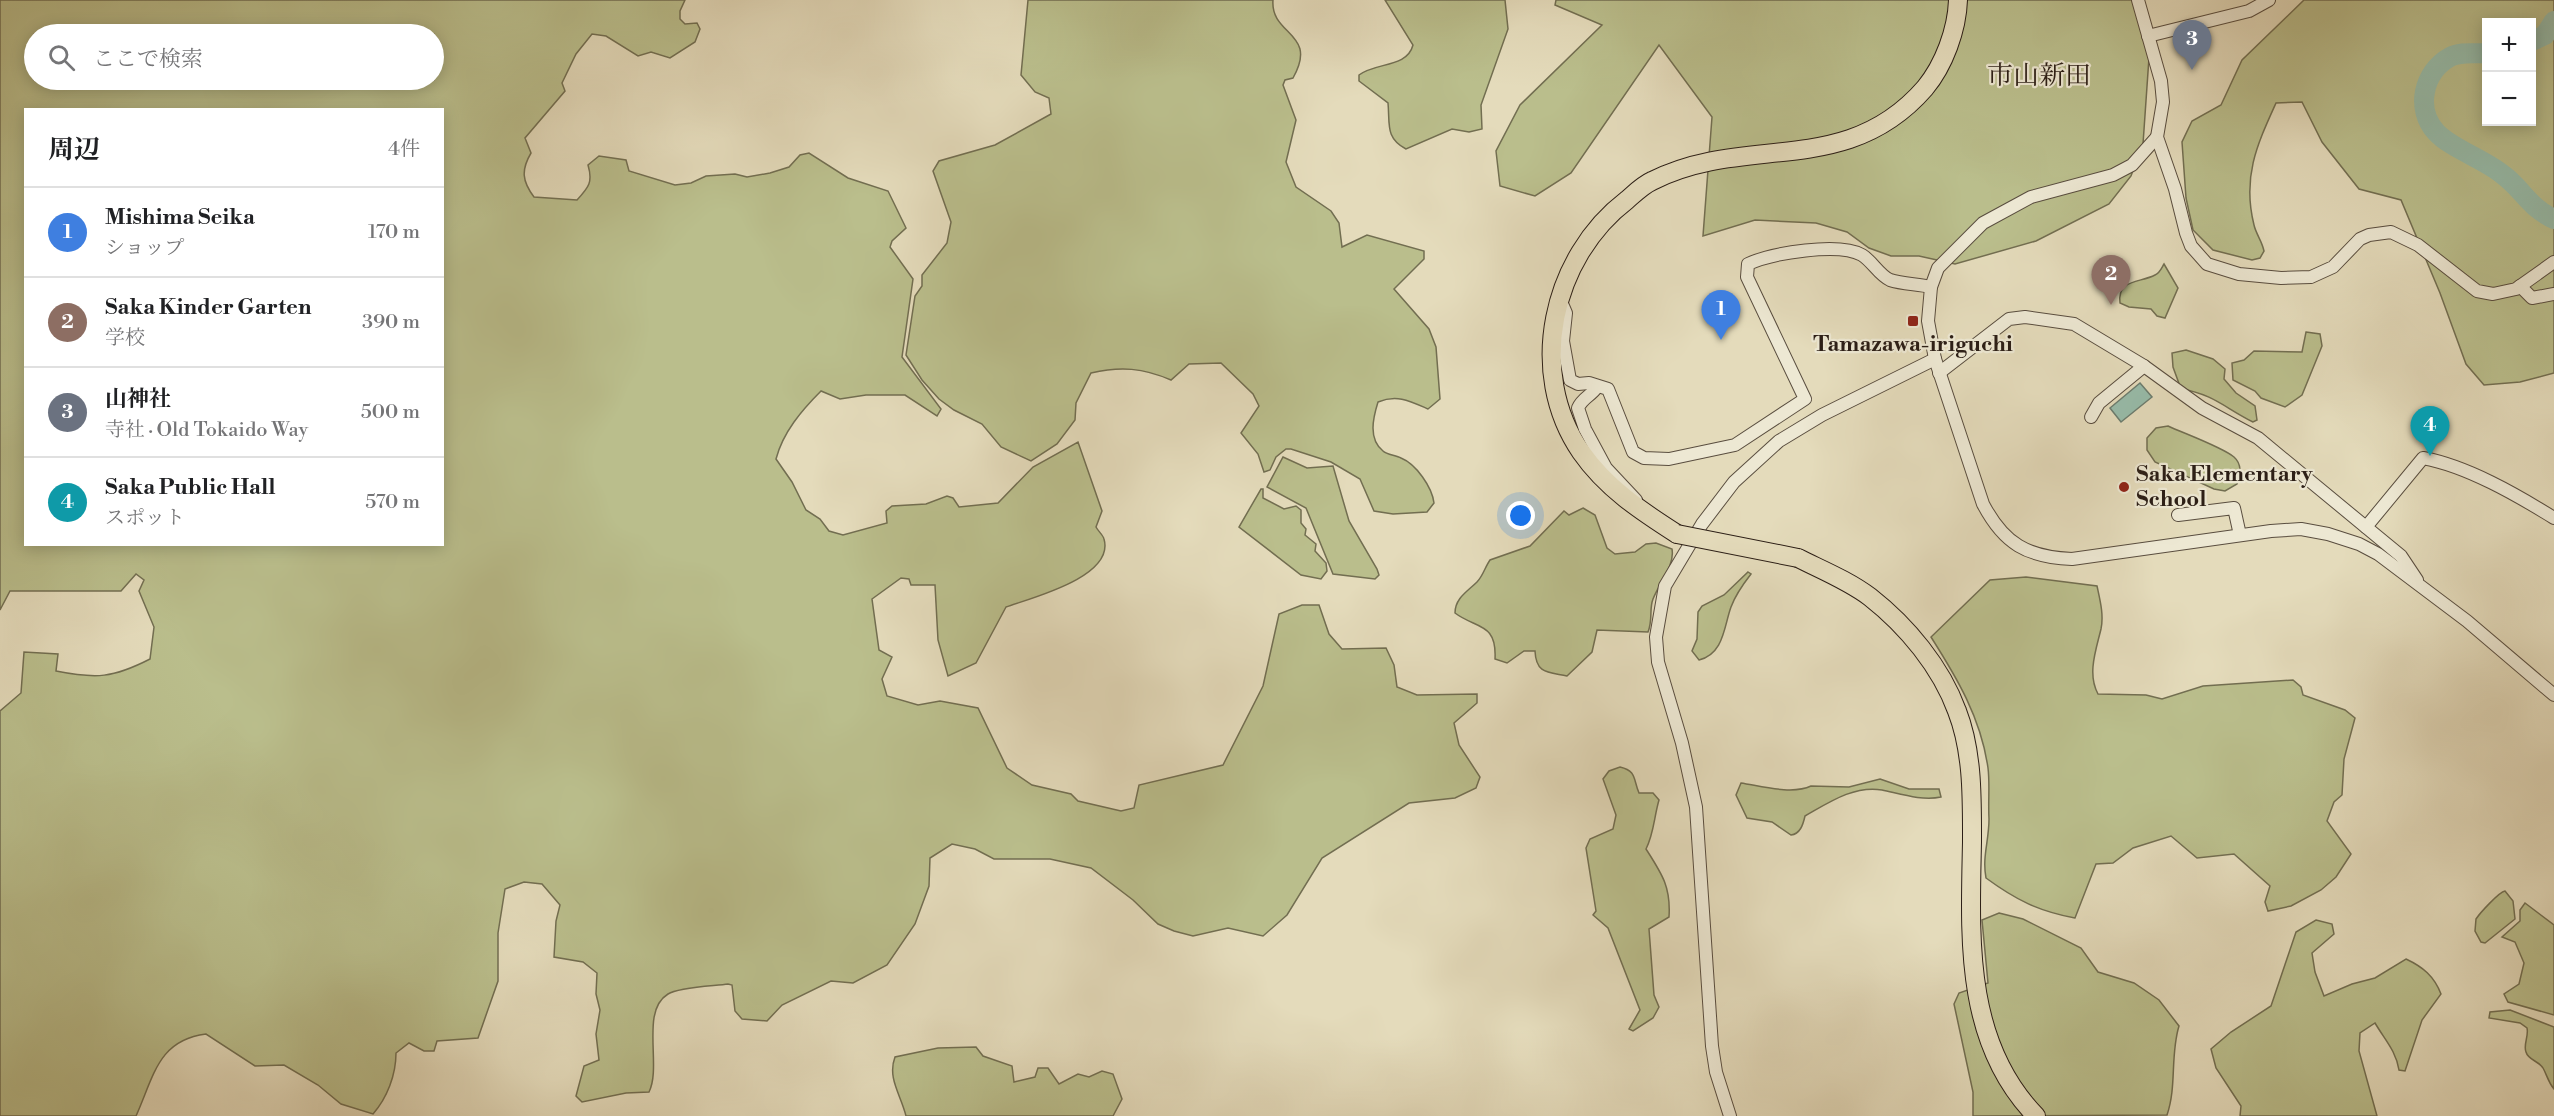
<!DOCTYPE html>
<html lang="ja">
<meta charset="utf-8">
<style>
:root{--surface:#fff;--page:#f2f2f2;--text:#202124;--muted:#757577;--line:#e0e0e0;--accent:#8f2418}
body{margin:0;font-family:"Libre Bodoni","Noto Serif JP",serif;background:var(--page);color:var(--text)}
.controls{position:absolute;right:18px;top:18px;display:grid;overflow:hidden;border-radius:0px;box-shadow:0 3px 15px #0003}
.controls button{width:54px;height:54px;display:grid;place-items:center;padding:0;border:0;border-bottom:2px solid var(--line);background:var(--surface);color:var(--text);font:30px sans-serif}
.you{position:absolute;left:1521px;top:516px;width:21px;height:21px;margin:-15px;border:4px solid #fff;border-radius:50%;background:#1a73e8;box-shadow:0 0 0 9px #1a73e833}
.badge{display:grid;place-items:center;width:39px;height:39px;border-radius:50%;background:var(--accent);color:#fff;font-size:20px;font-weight:700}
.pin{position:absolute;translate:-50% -50px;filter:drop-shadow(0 2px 3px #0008)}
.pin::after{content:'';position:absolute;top:32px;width:21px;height:18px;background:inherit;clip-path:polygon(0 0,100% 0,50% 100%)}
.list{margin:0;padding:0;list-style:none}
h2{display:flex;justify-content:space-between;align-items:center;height:78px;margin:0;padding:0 24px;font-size:26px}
h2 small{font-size:20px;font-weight:400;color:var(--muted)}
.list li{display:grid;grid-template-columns:39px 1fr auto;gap:18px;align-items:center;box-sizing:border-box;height:90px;padding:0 24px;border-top:2px solid var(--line)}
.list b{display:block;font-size:22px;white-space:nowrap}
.list p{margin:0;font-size:20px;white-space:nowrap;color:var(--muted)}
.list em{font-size:20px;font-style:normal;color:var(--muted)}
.icon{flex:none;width:33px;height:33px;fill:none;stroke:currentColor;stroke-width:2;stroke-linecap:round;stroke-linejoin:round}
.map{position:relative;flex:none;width:2554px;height:1116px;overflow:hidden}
.search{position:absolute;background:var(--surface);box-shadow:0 3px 15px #0003;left:24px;top:24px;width:420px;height:66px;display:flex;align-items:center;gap:15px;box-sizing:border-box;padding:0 21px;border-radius:33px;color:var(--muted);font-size:22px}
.panel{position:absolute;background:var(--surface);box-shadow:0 3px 15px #0003;left:24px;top:108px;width:420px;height:438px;border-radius:0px}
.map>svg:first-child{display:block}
.green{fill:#babe8c;stroke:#726e51;stroke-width:1.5;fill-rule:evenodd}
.water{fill:#97bcaa;stroke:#6c7d6f;stroke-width:1.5}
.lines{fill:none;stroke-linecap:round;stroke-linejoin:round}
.river{stroke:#97bcaa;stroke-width:20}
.minor-casing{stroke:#594d3f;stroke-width:14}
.highway-casing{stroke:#2b1e16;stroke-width:20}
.minor{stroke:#ede8d3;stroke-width:12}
.highway{stroke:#e4dbbb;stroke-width:18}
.highway-bridge-casing{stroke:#2b1e16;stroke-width:20;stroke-linecap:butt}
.highway-bridge{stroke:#e4dbbb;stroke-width:18}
.poi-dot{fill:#8f2418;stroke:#ede8d3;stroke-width:2}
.labels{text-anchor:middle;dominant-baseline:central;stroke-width:4.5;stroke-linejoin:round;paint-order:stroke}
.poi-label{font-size:22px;font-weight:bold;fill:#2b1e16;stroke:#ede8d3}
.quarter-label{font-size:26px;fill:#2b1e16;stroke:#ede8d3}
</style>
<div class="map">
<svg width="2554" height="1116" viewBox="0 0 2554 1116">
<rect width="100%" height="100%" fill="#e4dbbb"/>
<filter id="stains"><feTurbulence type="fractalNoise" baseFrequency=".00333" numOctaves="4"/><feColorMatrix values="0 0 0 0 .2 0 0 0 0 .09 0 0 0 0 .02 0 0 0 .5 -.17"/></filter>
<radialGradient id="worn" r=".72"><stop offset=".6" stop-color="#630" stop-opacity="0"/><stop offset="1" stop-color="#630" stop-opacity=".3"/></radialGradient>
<g class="green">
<path d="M0 0H685L680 11V19L685 24 697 23 700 29 695 42 670 58 651 52 638 56 606 36 592 34 576 54 562 83 565 91 525 138 531 153C521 170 522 181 534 197L577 200C589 187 593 182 588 165L599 156 626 160 629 171 675 185 691 183 706 176 735 174 747 177 770 173 789 167 800 155 809 153 848 178 888 191 906 228 892 241 890 247 913 279 902 357 941 409 937 416 905 395H866L840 399 821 391C802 410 783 432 776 459L792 482 806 510 820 519 829 531 843 535 887 523 886 511 892 506 926 504 947 496 953 498 959 507 998 503 1033 467 1078 442 1102 511 1096 527C1098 531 1103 535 1104 539 1115 577 1031 598 1006 607L976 663 948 676 938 640 935 585H911L909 579 901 578 872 599 879 650 892 657 882 679 887 696 918 705 940 701 978 708 1007 768 1032 785 1071 794 1078 801 1121 811 1134 808 1139 785 1223 765 1263 686 1279 614 1302 605H1319L1329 634 1342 649 1386 648 1394 665 1397 687 1417 695 1477 694V703L1454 723 1459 745 1480 777 1476 788 1455 798 1409 803 1322 858 1287 915 1263 936 1228 928 1193 936 1174 931 1158 924 1133 900 1091 868 1050 859H994L975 849 952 844 930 858 929 886 915 924 887 965 853 983 831 981 782 1005 767 1021 742 1019 735 1011 732 985 728 984C714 986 679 987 668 994 640 1011 662 1066 649 1092L626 1093 582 1102 576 1096 584 1066 599 1060 596 1034 600 1010 596 994 597 973 583 962 554 957 556 921 560 905 542 884 524 882 505 889 498 933V981L478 1038 437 1041 434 1051H424L409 1043 396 1053C396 1075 387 1098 373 1114L341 1104 318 1085 284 1065 255 1066 206 1034C158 1040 154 1076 136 1116H0V711L21 693 24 652 58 654 56 671C96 679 113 678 150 659L154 627 139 591 144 580 136 574 121 591H10L0 610ZM34 34H434V80H34ZM26 110H442V544H26Z"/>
<path d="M1028 0H1273C1270 36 1319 32 1293 78L1285 80 1283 85 1296 120 1286 162 1296 187 1331 211 1339 223 1342 247 1367 235 1424 251V259L1394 289 1429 329 1436 347 1440 399 1428 409C1410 401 1397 394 1378 402 1373 418 1368 439 1383 451 1387 455 1396 455 1401 458 1416 464 1432 487 1434 503L1427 512 1393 514 1374 511 1360 479 1331 462 1291 449H1286L1276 457 1270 470 1264 472 1258 454 1241 433 1259 406 1253 394 1221 363 1189 364 1171 380C1143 368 1121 366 1091 373L1076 403 1075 420 1057 444 1031 461 1001 447 982 424 954 410 939 399 922 380 906 355 915 296 922 286V275L947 243 951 222 933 171 939 161 995 145 1051 114 1049 98 1035 92 1021 75Z"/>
<path d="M1385 0H1505L1508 29 1481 105 1482 129 1469 132 1452 129 1406 149C1385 138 1390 124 1388 103L1359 81V75C1376 62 1407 68 1413 45Z"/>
<path d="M1556 0H2136L2150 43 2143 144 2131 176 2109 204 2036 241 1955 264 1919 256H1891L1869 248 1847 232 1816 223 1755 220 1703 236 1712 117 1659 45 1571 173 1535 196 1500 186 1496 151 1520 105 1602 25 1555 5Z"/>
<path d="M2304 0H2554V373L2520 382 2484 385 2466 364 2440 293 2401 200 2359 189 2322 142 2302 102 2276 103C2257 145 2242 177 2254 225 2256 234 2262 241 2264 251L2260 258 2252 260 2213 250 2193 230 2186 198 2182 142 2192 121 2221 105 2242 60ZM2486 22H2532V122H2486Z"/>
<path d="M2164 264 2178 288 2165 318 2157 316 2151 309 2129 307 2120 303C2117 279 2140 283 2155 275 2160 273 2162 267 2164 264Z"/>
<path d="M2306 332 2320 334 2322 346 2302 395 2285 407 2261 398 2255 391 2233 380 2232 363 2244 360 2254 351 2302 352Z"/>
<path d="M2186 350 2213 359 2225 369 2224 379 2236 393 2255 406 2257 420 2253 422C2225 408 2213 394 2181 389L2173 367 2172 353Z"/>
<path d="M2168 426C2183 433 2222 447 2234 457 2242 464 2241 475 2237 484L2225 491 2214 489 2155 462 2147 450V438L2156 428Z"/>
<path d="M1283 457 1307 468 1333 466 1349 521 1377 569 1379 575 1375 579 1333 574 1306 508 1267 487Z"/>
<path d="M1261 489H1263V498L1284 509 1296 506 1301 510V523L1306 529 1305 535 1316 544 1315 551 1326 563 1327 571 1321 579 1301 575 1239 527Z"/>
<path d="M1583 508 1595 515 1607 548 1615 554 1635 552 1646 544 1656 543 1672 549C1675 566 1659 583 1653 599 1649 609 1653 620 1648 632L1597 630 1592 652 1567 676C1548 672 1536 674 1535 651H1524L1507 663 1495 659C1497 622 1476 629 1455 613 1455 598 1468 591 1477 582 1483 576 1485 567 1490 560L1530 546 1564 511 1569 515Z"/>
<path d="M1748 572 1751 574C1744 583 1735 596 1731 607 1724 626 1724 654 1699 660L1692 651 1697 639 1698 612 1702 606 1724 595Z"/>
<path d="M2026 577 2097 586C2100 600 2104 615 2101 629 2096 650 2087 674 2098 694L2146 695 2162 699 2203 686 2293 680 2301 687 2303 695 2345 710 2355 718 2344 759 2342 795 2334 802 2327 821 2351 854 2336 877 2321 890 2291 906 2268 911 2265 902 2270 886 2234 854 2197 858 2171 836 2133 848 2113 863 2096 864 2075 918C2038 911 2016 900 1986 878 1982 857 1989 841 1989 819 1988 802 1990 784 1988 768 1981 718 1957 678 1931 637L1990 580Z"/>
<path d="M1620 767C1637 771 1633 779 1639 793H1653L1659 800C1654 817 1654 833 1646 849 1662 874 1671 887 1669 917L1649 929 1654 995 1659 1007 1653 1018 1633 1031 1629 1029 1640 1010 1608 928 1593 915 1596 911 1586 848 1590 839 1613 829 1616 815 1603 779 1609 771Z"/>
<path d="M1880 779 1909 789H1939L1941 797C1922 801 1901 794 1882 790 1854 785 1828 803 1805 816 1803 825 1800 834 1791 835L1772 822 1747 818 1736 795 1741 783C1761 786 1792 795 1811 786L1849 787Z"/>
<path d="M2505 891 2513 901 2515 919 2485 943 2481 942 2475 931 2476 919C2480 913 2499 892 2505 891Z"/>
<path d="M2525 903 2554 925V1015L2508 1002 2504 994 2519 984 2524 963 2515 942 2502 937 2520 921V910Z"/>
<path d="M1999 913 2023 919 2081 948 2098 972 2134 983 2159 1000 2179 1026C2170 1055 2177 1086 2167 1115L1973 1116V1092L1954 1004 1959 993 1988 983 1982 920Z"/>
<path d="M2316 920 2332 924 2334 934 2312 953 2315 972 2324 996 2352 984 2375 978 2406 959C2423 967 2434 976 2441 994L2422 1020 2405 1071 2399 1070C2396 1051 2385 1040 2375 1023L2360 1033 2359 1051 2377 1116H2240L2241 1106 2216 1068 2211 1049 2231 1032 2271 1006 2296 932Z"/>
<path d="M2510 1010 2554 1027V1089C2548 1082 2547 1075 2543 1068 2539 1061 2528 1060 2526 1052 2523 1045 2529 1036 2527 1028L2520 1023 2489 1018 2490 1012Z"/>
<path d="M976 1047 983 1056 1012 1066 1014 1082 1035 1077 1038 1068H1048L1059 1084 1078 1074 1089 1077 1102 1071 1113 1074 1122 1099 1113 1116H906C901 1095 887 1078 895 1057L938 1048Z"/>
</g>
<path class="water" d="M2140 383 2152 397 2121 422 2110 408Z"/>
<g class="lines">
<g class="river">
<path d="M2532 41 2545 35 2554 21"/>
<path d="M2486 53C2474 54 2461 51 2450 57 2423 72 2415 109 2436 132 2450 148 2484 159 2502 174 2523 189 2527 206 2554 219"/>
</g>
<defs>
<g id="minor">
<path d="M2138 0 2161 81 2163 102 2157 137 2175 189 2186 233 2191 246 2207 264 2239 274 2281 278 2311 277 2333 267 2360 239 2369 235 2391 232 2418 245 2477 291 2493 294 2516 289 2554 262"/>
<path d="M2148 36 2249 11 2269 0"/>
<path d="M2157 137 2132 165 2113 175 2031 197 1983 223 1938 268 1931 287 1928 321 1935 359 1983 504C2004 544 2027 557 2072 559L2271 531 2301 529 2328 534 2359 544 2378 554 2467 621 2554 695"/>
<path d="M2520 286 2532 298 2554 294"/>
<path d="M1560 299 1566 313 1563 341 1570 380 1578 384 1589 383 1608 389 1633 452 1644 458 1669 459 1735 445 1805 399 1747 277 1748 264C1772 253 1839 242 1862 255 1872 261 1879 275 1890 280 1902 284 1918 284 1931 287"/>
<path d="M1939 373 2009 319 2025 317 2074 324 2144 366 2202 408 2258 438 2401 556 2417 580"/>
<path d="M1597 387C1591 396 1582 398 1578 408L1585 429 1606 468 1636 500"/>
<path d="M2091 417 2099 403 2144 366"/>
<path d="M2178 515 2234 508 2240 535"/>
<path d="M2366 527 2423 458C2467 466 2517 495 2554 518"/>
<path d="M1730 1116 1716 1072 1712 1046 1696 807 1682 743 1658 662 1656 637 1665 586 1702 524 1734 482 1779 441 1822 415 1935 359"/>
</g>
<g id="highway">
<path d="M1677 534C1641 511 1606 488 1581 452 1526 372 1552 257 1627 200 1635 193 1643 185 1652 181 1747 133 1846 179 1925 88 1944 65 1957 30 1958 0"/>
<path d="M1798 558C1822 570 1849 581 1870 597 1907 626 1941 667 1957 711 1973 752 1972 799 1972 842 1970 938 1964 1042 2036 1116"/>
</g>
</defs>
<use href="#minor" class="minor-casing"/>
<use href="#highway" class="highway-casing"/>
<use href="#minor" class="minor"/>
<use href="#highway" class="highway"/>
<defs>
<path id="highway-bridge" d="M1677 534 1798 558"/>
</defs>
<use href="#highway-bridge" class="highway-bridge-casing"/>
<use href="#highway-bridge" class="highway-bridge"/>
</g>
<g class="poi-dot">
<rect x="1907" y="315" width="12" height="12" rx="3"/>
<circle cx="2124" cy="487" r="6"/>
</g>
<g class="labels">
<g class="poi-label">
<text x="1913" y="344">Tamazawa-iriguchi</text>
<text x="2136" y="474" text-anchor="start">Saka Elementary<tspan x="2136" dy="25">School</tspan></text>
</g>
<g class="quarter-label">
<text x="2039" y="76">市山新田</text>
</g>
</g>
<rect width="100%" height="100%" filter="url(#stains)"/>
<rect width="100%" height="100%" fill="url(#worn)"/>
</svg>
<div class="controls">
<button>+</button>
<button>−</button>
</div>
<div class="you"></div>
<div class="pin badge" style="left:1721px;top:340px;background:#3f7fe0">1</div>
<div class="pin badge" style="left:2111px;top:305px;background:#8d6e63">2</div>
<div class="pin badge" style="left:2192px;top:70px;background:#6b7280">3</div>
<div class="pin badge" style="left:2430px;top:456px;background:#0f9aa8">4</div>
<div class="search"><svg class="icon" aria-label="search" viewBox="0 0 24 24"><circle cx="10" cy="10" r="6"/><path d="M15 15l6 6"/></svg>ここで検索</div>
<section class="panel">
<h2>周辺<small>4件</small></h2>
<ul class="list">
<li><span class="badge" style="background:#3f7fe0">1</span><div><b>Mishima Seika</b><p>ショップ</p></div><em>170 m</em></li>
<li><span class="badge" style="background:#8d6e63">2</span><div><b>Saka Kinder Garten</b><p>学校</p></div><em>390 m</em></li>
<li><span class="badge" style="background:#6b7280">3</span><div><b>山神社</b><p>寺社 · Old Tokaido Way</p></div><em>500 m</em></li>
<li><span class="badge" style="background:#0f9aa8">4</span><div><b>Saka Public Hall</b><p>スポット</p></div><em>570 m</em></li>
</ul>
</section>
</div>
